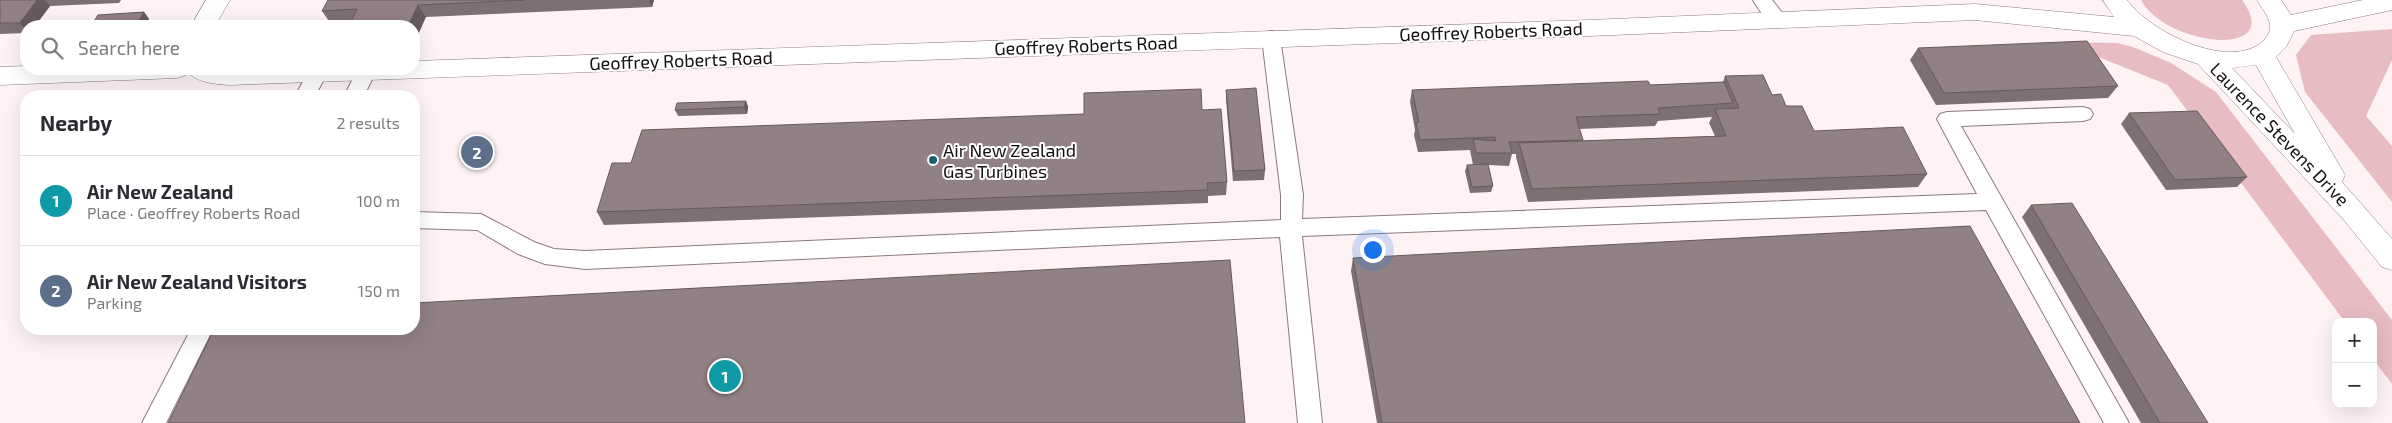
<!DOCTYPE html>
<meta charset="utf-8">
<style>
:root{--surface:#fff;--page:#f2f2f3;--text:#2b2b33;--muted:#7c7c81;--line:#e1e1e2;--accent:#1b6072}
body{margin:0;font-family:"Exo 2",sans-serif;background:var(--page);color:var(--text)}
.controls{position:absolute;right:15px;bottom:15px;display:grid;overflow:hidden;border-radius:10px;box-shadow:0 5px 20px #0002}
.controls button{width:45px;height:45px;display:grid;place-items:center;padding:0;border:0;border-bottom:1px solid var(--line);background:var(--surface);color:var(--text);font:25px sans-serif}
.you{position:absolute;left:1372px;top:249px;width:18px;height:18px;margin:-12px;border:4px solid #fff;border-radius:50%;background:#1a73e8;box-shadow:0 0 0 8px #1a73e833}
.badge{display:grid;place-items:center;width:32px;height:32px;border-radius:50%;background:var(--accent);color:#fff;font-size:16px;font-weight:700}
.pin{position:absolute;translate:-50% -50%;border:2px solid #fff;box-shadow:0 1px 5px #0006}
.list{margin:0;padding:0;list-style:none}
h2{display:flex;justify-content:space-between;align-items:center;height:65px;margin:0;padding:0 20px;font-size:21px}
h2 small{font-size:16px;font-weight:400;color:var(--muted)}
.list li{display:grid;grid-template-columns:32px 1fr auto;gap:15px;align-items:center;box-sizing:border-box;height:90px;padding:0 20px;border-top:1px solid var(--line)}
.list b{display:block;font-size:19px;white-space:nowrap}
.list p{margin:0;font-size:16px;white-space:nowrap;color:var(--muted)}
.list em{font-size:16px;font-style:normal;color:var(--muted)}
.icon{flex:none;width:28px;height:28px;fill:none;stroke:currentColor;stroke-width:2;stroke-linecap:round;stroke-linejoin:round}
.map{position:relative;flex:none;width:2392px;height:423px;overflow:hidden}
.search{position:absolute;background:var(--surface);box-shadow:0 5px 20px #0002;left:20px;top:20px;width:400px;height:55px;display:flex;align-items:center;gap:12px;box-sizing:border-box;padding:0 18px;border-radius:20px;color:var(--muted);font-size:19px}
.panel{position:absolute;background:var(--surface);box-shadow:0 5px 20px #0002;left:20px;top:90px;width:400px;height:245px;border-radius:20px}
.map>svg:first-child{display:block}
.green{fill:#e7bcc3}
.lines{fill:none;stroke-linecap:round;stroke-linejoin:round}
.lane-casing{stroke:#8b7a7d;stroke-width:2}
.street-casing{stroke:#8b7a7d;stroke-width:1}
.lane{fill:#fff;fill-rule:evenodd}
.street{fill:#fff;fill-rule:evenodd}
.wall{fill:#7e6f72;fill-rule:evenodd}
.shaded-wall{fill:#665a5c}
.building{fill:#928184;stroke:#665a5c}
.poi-dot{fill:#1b6072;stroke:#fff;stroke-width:2}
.labels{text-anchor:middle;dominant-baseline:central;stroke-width:4;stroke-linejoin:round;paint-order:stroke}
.street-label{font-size:18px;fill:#150f10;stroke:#fff}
.poi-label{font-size:18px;fill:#150f10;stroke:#fff;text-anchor:start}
</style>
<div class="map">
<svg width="2392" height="423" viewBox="0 0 2392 423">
<rect width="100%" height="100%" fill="#fef2f4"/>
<g class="green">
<path d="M2141 0H2242C2286 60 2165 46 2141 0Z"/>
<path d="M2392 29V60L2366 116 2392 146V202L2305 92 2296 55 2311 35Z"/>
<path d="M2069 42 2117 43 2133 47 2171 63 2216 92 2392 320V384L2373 359V322H2345L2168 85 2091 54Z"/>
</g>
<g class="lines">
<defs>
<g id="lane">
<path d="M1753 0H1772L1788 20 1786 25C1771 29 1760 12 1753 0Z"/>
<path d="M1271 31 1278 33 1280 38 1303 195 1302 219 1977 194 1937 119 1940 114 1947 112 2083 107 2090 109 2093 114 2090 119 2083 121 1961 126 2129 423H2104L1986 210 1302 236 1322 423H1298L1280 237 585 269 545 264 518 254 477 230 414 228V212L481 214 534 242 554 249 585 251 1281 220V195L1262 38 1264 33Z"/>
<path d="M310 69H326L328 72 315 96H295Z"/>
<path d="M358 69H374L376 71 364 96H344Z"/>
<path d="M191 329H213L166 423H142Z"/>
</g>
<g id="street">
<path d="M206 0H230L215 26H191Z"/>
<path d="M2103 0H2127C2149 31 2226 70 2261 43 2267 38 2271 31 2270 24 2268 15 2261 7 2257 0H2281L2291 15 2363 0H2392V10L2294 31 2286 47 2276 57 2345 175 2342 182 2392 239V270L2382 267 2343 219 2198 64 2163 52 2134 36 1975 20 1589 36 229 85C216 84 197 83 188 72L186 75 177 78 0 85V67L26 66V69H414V61L1589 20 1975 4 2114 17ZM2256 65 2295 134 2232 68Z"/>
</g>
</defs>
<use href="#lane" class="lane-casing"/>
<use href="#street" class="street-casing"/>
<use href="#lane" class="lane"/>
<use href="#street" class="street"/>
</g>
<g class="wall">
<path d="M0 0H121L119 3 50 6 35 26H26V33L0 34Z"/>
<path d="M328 0H654L652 7 426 17 414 26 350 23 331 24 322 11Z"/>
<path d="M144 12 149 19 145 26H91Z"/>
<path d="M1918 48 2118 86 2108 98 1936 105 1910 60Z"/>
<path d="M1725 76 1772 95 1786 106 1814 131 1927 174 1918 187 1528 202 1516 157V154H1512L1509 166 1488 165 1493 186 1491 192 1470 193 1465 171 1467 165H1473L1470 150 1418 152 1414 135 1415 130 1410 102 1412 90 1650 85 1723 82ZM1712 117 1709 123 1715 136 1582 141 1583 140 1579 129 1655 126 1658 121Z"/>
<path d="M1226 90 1265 170 1264 180 1233 181 1226 100Z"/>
<path d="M746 101 748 107 747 114 678 116 675 110Z"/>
<path d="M1202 110 1227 182 1226 195 1208 196V203L604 225 597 212 631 163 1084 114Z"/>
<path d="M2129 113 2247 177 2237 187 2166 190 2121 124Z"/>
<path d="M2031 205 2208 423H2141L2022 217Z"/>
<path d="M1353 258 2080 423H1377L1351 271Z"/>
</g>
<g class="shaded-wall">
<path d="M37 0H45L50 6 35 26H26V29L20 23Z"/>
<path d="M649 0H654L652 7Z"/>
<path d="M418 5 426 17 414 44V26H408Z"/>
<path d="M144 12 149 19 145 26H139L137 24Z"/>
<path d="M746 101 748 107 747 114 744 107Z"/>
</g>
<g class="building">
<path d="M0 0H37L20 23H0Z"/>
<path d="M328 0H525L418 5 408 26H349L357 9 322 11Z"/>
<path d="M144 12 137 24 91 26 98 15Z"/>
<path d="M2087 41 2118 86 1944 93 1918 48Z"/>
<path d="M1763 75 1772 95 1781 94 1786 106H1802L1814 131 1903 127 1927 174 1532 189 1519 143 1726 136 1715 109 1739 108 1725 76Z"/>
<path d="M1648 81 1650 85 1724 82 1733 103 1658 108 1660 114 1576 117 1583 140 1509 142 1512 153H1476L1473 139 1496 141 1495 137 1420 140 1416 123 1419 122 1412 90Z"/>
<path d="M1256 88 1265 170 1234 171 1226 90Z"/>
<path d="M1201 89 1202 110 1221 109 1227 182 1207 183 1208 190 597 212 612 163H631L642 130 1084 114V93Z"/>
<path d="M746 101 744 107 675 110 677 103Z"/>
<path d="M2197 111 2247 177 2175 180 2129 113Z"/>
<path d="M1488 164 1493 186 1472 187 1467 165Z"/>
<path d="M2072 203 2208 423H2160L2031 205Z"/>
<path d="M1970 226 2080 423H1382L1353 258Z"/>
<path d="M1230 260 1245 423H168L214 329H414V303Z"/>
</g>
<circle class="poi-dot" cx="933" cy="160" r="5"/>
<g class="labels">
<g class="street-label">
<text transform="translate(1491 31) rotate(-2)">Geoffrey Roberts Road</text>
<text transform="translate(1086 45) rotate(-2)">Geoffrey Roberts Road</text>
<text transform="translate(681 60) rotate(-2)">Geoffrey Roberts Road</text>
<text transform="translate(2280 134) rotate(46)">Laurence Stevens Drive</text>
</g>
<g class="poi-label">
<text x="943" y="150">Air New Zealand<tspan x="943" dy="21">Gas Turbines</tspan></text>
</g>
</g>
</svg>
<div class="controls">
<button>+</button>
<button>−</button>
</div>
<div class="you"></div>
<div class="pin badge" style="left:725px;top:376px;background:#0f9aa8">1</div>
<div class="pin badge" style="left:477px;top:152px;background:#5c6f8a">2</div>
<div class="search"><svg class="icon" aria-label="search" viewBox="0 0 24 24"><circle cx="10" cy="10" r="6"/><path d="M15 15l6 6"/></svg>Search here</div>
<section class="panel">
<h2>Nearby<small>2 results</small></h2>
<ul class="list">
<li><span class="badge" style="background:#0f9aa8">1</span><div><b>Air New Zealand</b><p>Place · Geoffrey Roberts Road</p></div><em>100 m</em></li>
<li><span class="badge" style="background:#5c6f8a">2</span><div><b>Air New Zealand Visitors</b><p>Parking</p></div><em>150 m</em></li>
</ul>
</section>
</div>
